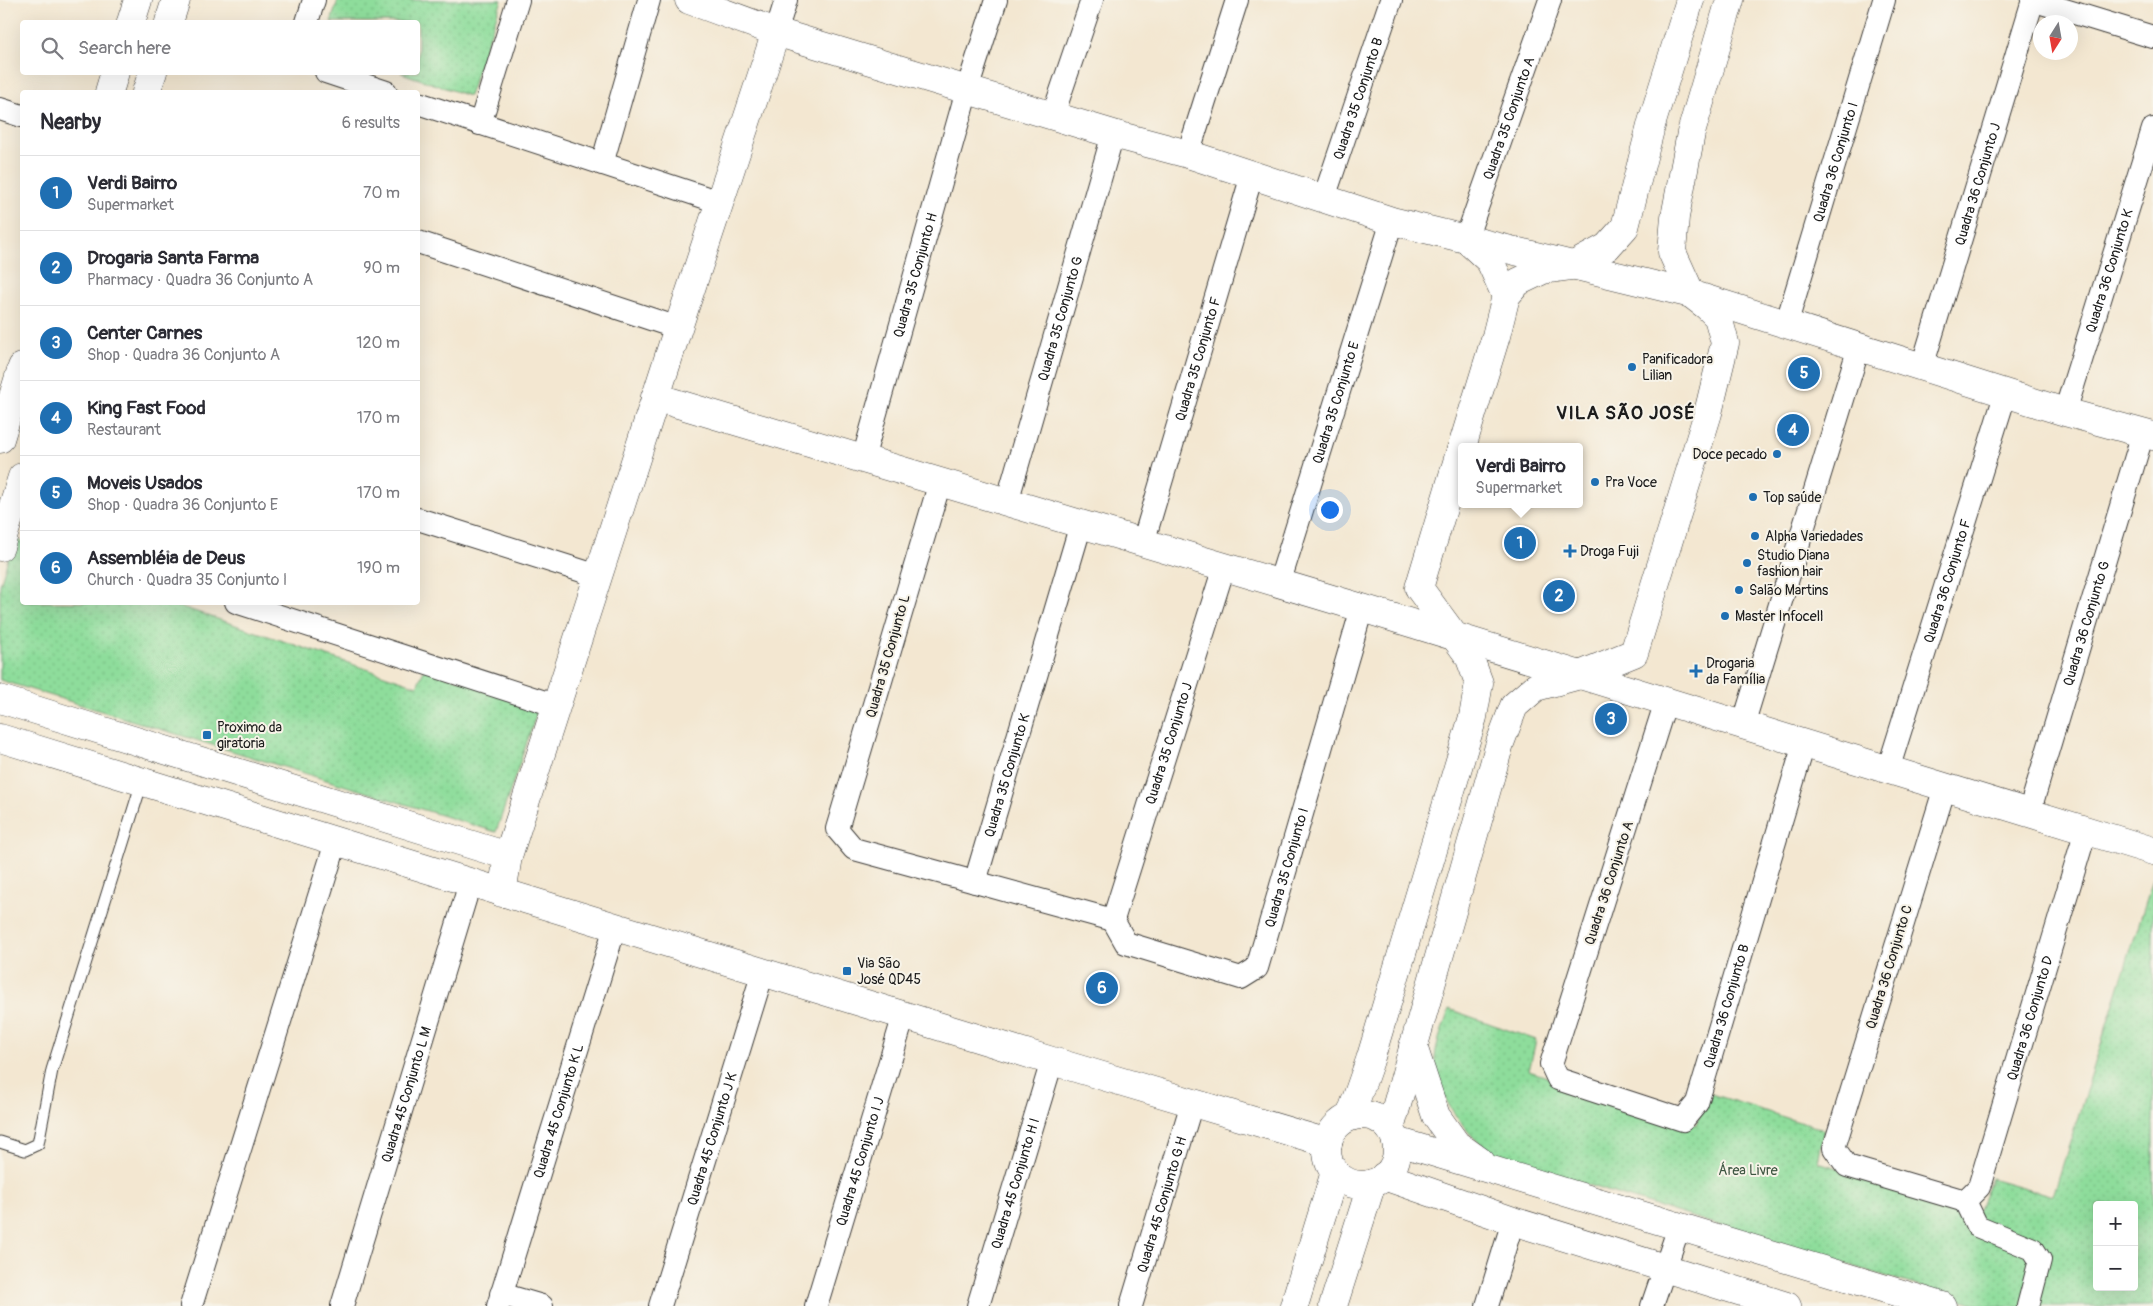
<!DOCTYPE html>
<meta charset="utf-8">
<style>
:root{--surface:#fff;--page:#f2f2f3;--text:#2b2b33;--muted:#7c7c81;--line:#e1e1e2;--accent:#1f6fb2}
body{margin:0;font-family:Pangolin,sans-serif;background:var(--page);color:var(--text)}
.controls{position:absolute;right:15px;bottom:15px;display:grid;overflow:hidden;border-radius:5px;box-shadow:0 5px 20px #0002}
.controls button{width:45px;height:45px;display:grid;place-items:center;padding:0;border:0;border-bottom:1px solid var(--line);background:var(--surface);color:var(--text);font:25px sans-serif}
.compass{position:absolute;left:2033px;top:15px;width:45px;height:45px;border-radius:50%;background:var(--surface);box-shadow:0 5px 20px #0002;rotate:191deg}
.you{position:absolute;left:1329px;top:509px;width:18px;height:18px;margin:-12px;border:4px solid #fff;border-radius:50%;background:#1a73e8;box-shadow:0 0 0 8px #1a73e833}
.badge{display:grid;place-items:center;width:32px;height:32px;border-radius:50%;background:var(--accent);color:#fff;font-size:16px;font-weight:700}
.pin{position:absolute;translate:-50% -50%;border:2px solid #fff;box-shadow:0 1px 5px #0006}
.popup{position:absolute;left:1458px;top:443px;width:125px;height:65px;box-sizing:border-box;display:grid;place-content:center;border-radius:5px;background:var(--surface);filter:drop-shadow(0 1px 4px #0005);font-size:16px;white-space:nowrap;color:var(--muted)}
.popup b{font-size:19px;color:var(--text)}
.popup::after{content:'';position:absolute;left:50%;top:100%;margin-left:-10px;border:10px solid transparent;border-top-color:var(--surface)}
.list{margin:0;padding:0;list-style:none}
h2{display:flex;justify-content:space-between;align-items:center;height:65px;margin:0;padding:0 20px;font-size:21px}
h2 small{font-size:16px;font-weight:400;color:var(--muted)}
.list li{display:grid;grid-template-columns:32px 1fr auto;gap:15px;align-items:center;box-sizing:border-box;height:75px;padding:0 20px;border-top:1px solid var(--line)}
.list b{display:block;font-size:19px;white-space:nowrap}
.list p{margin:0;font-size:16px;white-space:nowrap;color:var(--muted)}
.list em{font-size:16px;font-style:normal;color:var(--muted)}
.icon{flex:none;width:28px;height:28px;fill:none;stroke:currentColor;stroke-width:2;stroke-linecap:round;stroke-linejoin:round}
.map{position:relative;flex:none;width:2153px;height:1306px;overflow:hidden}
.search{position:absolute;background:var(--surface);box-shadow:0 5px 20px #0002;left:20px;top:20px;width:400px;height:55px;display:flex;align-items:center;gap:12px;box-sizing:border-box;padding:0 18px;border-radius:5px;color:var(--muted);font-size:19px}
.panel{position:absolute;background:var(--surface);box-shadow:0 5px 20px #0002;left:20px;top:90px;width:400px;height:515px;border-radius:5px}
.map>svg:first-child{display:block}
.park{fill:url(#park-dots);stroke:#557c5c;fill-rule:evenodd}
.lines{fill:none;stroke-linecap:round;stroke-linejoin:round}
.service-casing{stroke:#3c3a37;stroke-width:13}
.minor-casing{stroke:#3c3a37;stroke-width:24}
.tertiary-casing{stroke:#3c3a37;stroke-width:29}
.service{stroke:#fff;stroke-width:11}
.minor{stroke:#fff;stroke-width:22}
.tertiary{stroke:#fff;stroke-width:28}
.poi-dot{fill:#1f6fb2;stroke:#f7f3e8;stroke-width:2}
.labels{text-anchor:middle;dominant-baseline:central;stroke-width:4;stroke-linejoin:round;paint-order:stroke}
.street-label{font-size:14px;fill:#1c1c1c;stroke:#f7f3e8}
.poi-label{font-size:14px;fill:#1c1c1c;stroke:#f7f3e8;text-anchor:start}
.park-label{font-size:14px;fill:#3e5642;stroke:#f7f3e8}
.district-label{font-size:19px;font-weight:bold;letter-spacing:1px;fill:#1c1c1c;stroke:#f7f3e8}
</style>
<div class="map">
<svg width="2153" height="1306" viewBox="0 0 2153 1306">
<defs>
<pattern id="park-dots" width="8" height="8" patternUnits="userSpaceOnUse" patternTransform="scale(1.25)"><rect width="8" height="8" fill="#8edd9b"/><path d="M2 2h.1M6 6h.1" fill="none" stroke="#7abd85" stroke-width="1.8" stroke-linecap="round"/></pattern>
</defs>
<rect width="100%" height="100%" fill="#f7f3e8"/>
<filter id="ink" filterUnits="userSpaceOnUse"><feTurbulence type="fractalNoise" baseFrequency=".02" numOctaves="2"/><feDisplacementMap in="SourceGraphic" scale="10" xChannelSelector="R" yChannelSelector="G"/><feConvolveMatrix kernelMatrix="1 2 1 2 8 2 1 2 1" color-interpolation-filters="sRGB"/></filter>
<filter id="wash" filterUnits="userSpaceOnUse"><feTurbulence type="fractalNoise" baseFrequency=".0096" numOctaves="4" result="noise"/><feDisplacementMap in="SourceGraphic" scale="20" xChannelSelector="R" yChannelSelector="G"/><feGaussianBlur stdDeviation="1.12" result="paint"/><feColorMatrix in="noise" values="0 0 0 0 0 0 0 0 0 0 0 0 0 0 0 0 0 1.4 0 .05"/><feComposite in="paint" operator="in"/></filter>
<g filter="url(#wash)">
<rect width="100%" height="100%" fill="#f3e7d1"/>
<g class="park">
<path d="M338 0H502L469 96 401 73 418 72V22H331Z"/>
<path d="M14 539 22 542V602L170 603 417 686 425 668 539 707 496 832 0 680V585Z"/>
<path d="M2153 879V1306H1983L1506 1160C1497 1154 1485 1148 1477 1141 1456 1120 1434 1088 1435 1057 1436 1042 1445 1024 1449 1009L1536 1040 1529 1071 1696 1125 1706 1092 1824 1130 1818 1162 1978 1211 1991 1178 2053 1196ZM2097 1205H2134V1287H2097Z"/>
</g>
</g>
<g filter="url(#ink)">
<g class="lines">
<defs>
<path id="service" d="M0 1142 25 1150 38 1144 52 1070 142 782"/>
<g id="minor">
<path d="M2032 0 2153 37"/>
<path d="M307 22 314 0"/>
<path d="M776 32 786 0"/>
<path d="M326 72 386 92"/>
<path d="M418 103 719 202"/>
<path d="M0 109 22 116"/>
<path d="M1053 115 1092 0"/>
<path d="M480 124 518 0"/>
<path d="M1188 154 1237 0"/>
<path d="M602 164 649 0"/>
<path id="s1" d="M1324 198 1391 0"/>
<path id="s2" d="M1466 239 1550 0"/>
<path d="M418 242 678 328"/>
<path id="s3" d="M1786 325 1884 0"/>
<path id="s4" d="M1922 367 2033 0"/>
<path id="s5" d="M2065 412 2153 129"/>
<path id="s6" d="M863 459 967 90 996 0"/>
<path id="s7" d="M940 482 837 829 854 849 975 882 1081 524"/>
<path id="s8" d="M1007 502 1113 134"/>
<path d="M418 519 598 576"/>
<path id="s9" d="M1143 543 1252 175"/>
<path id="s10" d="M1279 584 1392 221"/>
<path d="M236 602 557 706"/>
<path id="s11" d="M1666 701 1551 1064 1558 1079 1683 1120 1697 1103 1804 744"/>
<path d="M1743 725 1859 347"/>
<path id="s12" d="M1888 770 2006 392"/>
<path d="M1945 787 1834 1148 1847 1166 1965 1201"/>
<path id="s13" d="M2029 813 2143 433"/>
<path d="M975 882 1113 920"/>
<path id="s14" d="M1113 920 1126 943 1241 978 1257 968 1362 608"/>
<path id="s15" d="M1113 920 1224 567"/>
<path id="s16" d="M1965 1201 1979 1187 2086 830"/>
<path d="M1965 1201 1977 1226 2033 1249 2040 1260 2028 1306"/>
<path d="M501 1294 542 1306"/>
<path d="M191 1306 336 842"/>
<path id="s17" d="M342 1306 470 883"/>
<path id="s18" d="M498 1306 615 927"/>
<path id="s19" d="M660 1306 763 972"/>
<path id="s20" d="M816 1306 904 1015"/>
<path id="s21" d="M978 1306 1052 1061"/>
<path id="s22" d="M1131 1306 1192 1103"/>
<path d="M1487 1306 1513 1221"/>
<path d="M1652 1306 1679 1227"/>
</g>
<g id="tertiary">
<path d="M689 0 776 32 1113 134 1188 154 1392 221 1691 294 2065 412 2153 436"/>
<path d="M131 22 138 0"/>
<path d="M169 22 176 0"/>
<path d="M109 92 115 72"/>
<path d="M146 92 153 72"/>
<path d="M1466 239 1490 261 1506 296"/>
<path d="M655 397 1362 608 2153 851"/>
<path d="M0 439 22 367"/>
<path d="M1462 447 1496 336 1506 296 1518 282 1543 270 1572 266 1607 247 1625 227 1652 122 1690 0"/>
<path d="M0 547 22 477"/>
<path d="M0 699 508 856"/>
<path d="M0 738 1052 1061 1328 1143"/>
<path d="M502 893 508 856 678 328 776 32"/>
<path d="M1413 1046 1436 1116 1456 1144 1481 1162"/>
<circle cx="1362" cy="1150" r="35"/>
<path d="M1350 1117 1370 1060 1473 717 1479 683 1469 656 1419 588 1461 449"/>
<path d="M1390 1129 1500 743 1514 706 1536 687 1580 675 1634 653 1708 413 1725 343 1718 317 1708 307 1691 294 1672 252 1675 217 1691 133 1730 0"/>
<path d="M1396 1141 1942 1306"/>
<path d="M1384 1176 1513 1221 1787 1306"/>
<path d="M1294 1306 1335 1172"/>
<path d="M1333 1306 1372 1183"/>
</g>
</defs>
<use href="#service" class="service-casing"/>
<use href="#minor" class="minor-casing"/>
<use href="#tertiary" class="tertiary-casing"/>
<use href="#service" class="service"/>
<use href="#minor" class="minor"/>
<use href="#tertiary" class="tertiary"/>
</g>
</g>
<g class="poi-dot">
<circle cx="1632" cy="367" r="5"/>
<circle cx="1777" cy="454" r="5"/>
<circle cx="1595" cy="482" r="5"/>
<circle cx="1753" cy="497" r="5"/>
<circle cx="1755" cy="536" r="5"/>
<path d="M1567.5 543.5h5v5h5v5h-5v5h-5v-5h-5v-5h5z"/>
<circle cx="1747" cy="563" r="5"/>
<circle cx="1739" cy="590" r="5"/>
<circle cx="1725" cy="616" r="5"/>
<path d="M1693.5 663.5h5v5h5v5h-5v5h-5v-5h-5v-5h5z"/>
<rect x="202" y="730" width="10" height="10" rx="2.5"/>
<rect x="842" y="966" width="10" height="10" rx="2.5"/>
</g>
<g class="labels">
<g class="street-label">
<text stroke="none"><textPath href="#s1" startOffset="105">Quadra 35 Conjunto B</textPath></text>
<text stroke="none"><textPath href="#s2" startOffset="128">Quadra 35 Conjunto A</textPath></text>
<text stroke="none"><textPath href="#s3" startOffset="170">Quadra 36 Conjunto I</textPath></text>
<text stroke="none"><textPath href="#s4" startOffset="191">Quadra 36 Conjunto J</textPath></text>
<text stroke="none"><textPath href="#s5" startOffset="148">Quadra 36 Conjunto K</textPath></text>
<text stroke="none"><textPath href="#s6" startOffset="191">Quadra 35 Conjunto H</textPath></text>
<text stroke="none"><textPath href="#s8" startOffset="191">Quadra 35 Conjunto G</textPath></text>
<text stroke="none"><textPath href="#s9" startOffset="192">Quadra 35 Conjunto F</textPath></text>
<text stroke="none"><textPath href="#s10" startOffset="190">Quadra 35 Conjunto E</textPath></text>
<text stroke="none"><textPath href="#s12" startOffset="198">Quadra 36 Conjunto F</textPath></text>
<text stroke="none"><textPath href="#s13" startOffset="198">Quadra 36 Conjunto G</textPath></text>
<text transform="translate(888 656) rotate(-74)">Quadra 35 Conjunto L</text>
<text stroke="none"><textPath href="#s15" startOffset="185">Quadra 35 Conjunto J</textPath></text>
<text stroke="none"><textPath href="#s7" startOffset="625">Quadra 35 Conjunto K</textPath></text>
<text stroke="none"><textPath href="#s14" startOffset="270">Quadra 35 Conjunto I</textPath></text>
<text transform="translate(1609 883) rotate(-72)">Quadra 36 Conjunto A</text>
<text transform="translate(1889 967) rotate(-73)">Quadra 36 Conjunto C</text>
<text stroke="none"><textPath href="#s11" startOffset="652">Quadra 36 Conjunto B</textPath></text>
<text stroke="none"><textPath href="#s16" startOffset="196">Quadra 36 Conjunto D</textPath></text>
<text stroke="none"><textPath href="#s17" startOffset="221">Quadra 45 Conjunto L M</textPath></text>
<text stroke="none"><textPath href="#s18" startOffset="204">Quadra 45 Conjunto K L</textPath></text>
<text stroke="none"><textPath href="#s19" startOffset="175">Quadra 45 Conjunto J K</textPath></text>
<text stroke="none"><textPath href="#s20" startOffset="151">Quadra 45 Conjunto I J</textPath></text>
<text stroke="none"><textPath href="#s21" startOffset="128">Quadra 45 Conjunto H I</textPath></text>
<text stroke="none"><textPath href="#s22" startOffset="106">Quadra 45 Conjunto G H</textPath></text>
</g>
<g class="poi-label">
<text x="1642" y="359">Panificadora<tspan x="1642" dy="16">Lilian</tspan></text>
<text x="1767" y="454" text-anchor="end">Doce pecado</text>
<text x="1605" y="482">Pra Voce</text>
<text x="1763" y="497">Top saúde</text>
<text x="1765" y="536">Alpha Variedades</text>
<text x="1580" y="551">Droga Fuji</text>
<text x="1757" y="555">Studio Diana<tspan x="1757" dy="16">fashion hair</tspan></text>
<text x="1749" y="590">Salão Martins</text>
<text x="1735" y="616">Master Infocell</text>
<text x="1706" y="663">Drogaria<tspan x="1706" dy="16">da Família</tspan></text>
<text x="217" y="727">Proximo da<tspan x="217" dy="16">giratoria</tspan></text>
<text x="857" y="963">Via São<tspan x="857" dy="16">José QD45</tspan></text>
</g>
<g class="park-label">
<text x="1748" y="1170">Área Livre</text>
</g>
<g class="district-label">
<text x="1626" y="413">VILA SÃO JOSÉ</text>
</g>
</g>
</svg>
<div class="controls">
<button>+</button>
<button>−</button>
</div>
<svg class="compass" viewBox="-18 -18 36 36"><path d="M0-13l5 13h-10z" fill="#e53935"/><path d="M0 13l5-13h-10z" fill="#7c7c81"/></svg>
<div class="you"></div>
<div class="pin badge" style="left:1520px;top:543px">1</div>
<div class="popup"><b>Verdi Bairro</b>Supermarket</div>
<div class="pin badge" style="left:1559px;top:596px">2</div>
<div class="pin badge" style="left:1611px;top:719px">3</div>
<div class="pin badge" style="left:1793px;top:430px">4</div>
<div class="pin badge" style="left:1804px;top:373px">5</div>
<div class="pin badge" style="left:1102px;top:988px">6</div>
<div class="search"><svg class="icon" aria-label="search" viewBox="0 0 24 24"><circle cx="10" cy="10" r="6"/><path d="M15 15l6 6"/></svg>Search here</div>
<section class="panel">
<h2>Nearby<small>6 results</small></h2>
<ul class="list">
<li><span class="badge">1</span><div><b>Verdi Bairro</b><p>Supermarket</p></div><em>70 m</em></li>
<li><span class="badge">2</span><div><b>Drogaria Santa Farma</b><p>Pharmacy · Quadra 36 Conjunto A</p></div><em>90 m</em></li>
<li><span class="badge">3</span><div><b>Center Carnes</b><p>Shop · Quadra 36 Conjunto A</p></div><em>120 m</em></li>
<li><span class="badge">4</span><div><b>King Fast Food</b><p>Restaurant</p></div><em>170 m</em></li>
<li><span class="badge">5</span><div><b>Moveis Usados</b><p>Shop · Quadra 36 Conjunto E</p></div><em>170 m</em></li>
<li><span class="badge">6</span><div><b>Assembléia de Deus</b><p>Church · Quadra 35 Conjunto I</p></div><em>190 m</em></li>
</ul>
</section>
</div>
